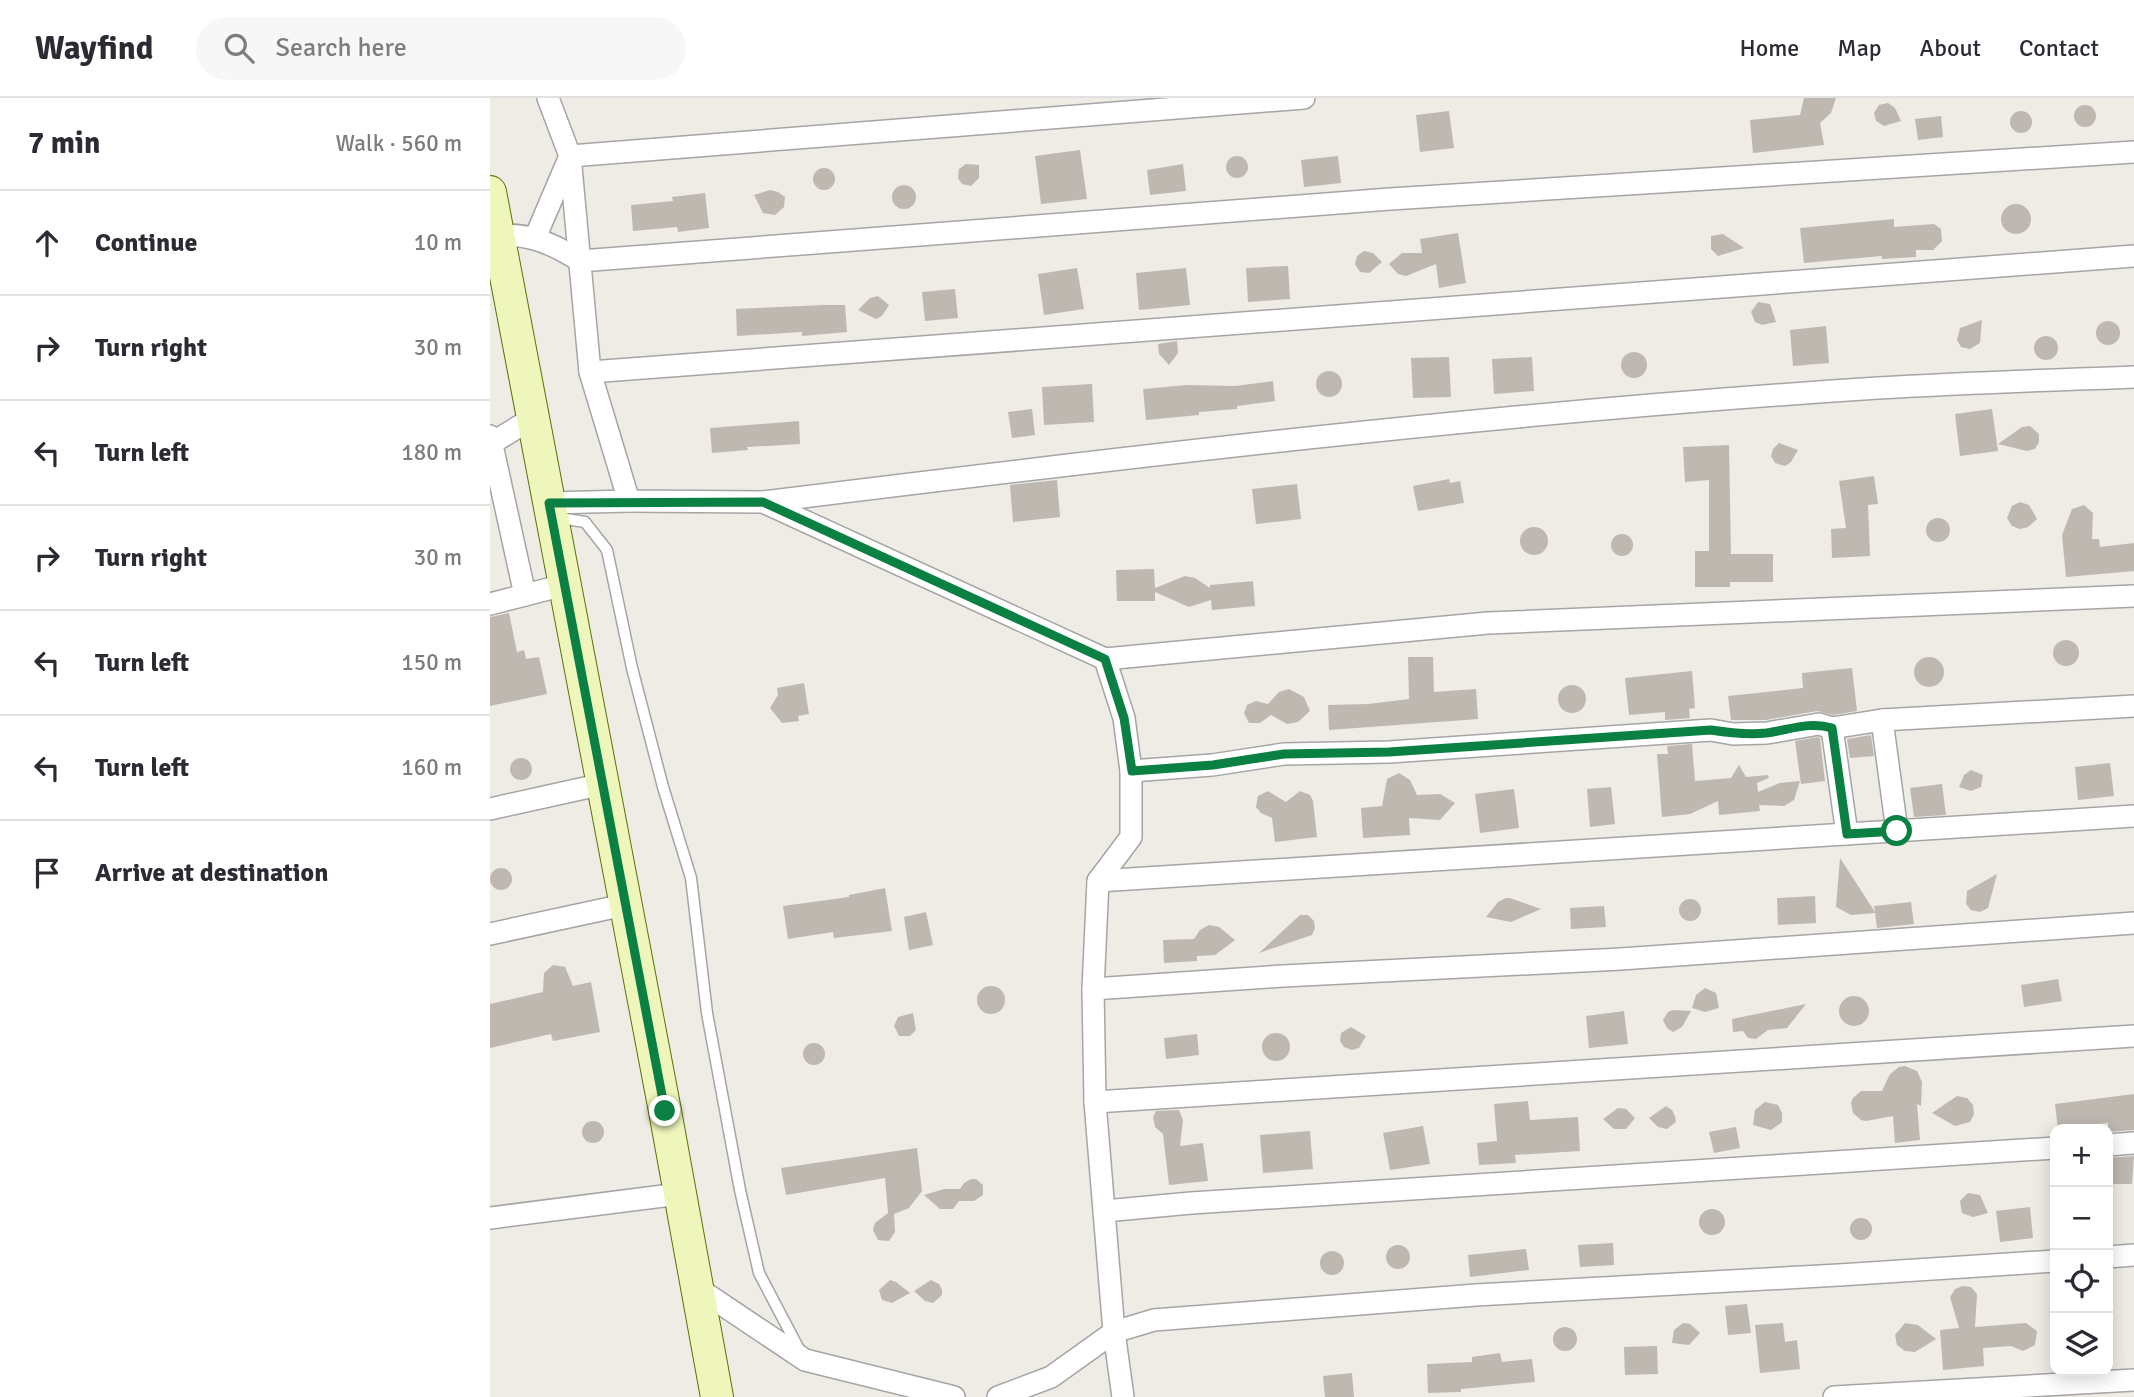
<!DOCTYPE html>
<meta charset="utf-8">
<style>
:root{--surface:#fff;--page:#f7f7f7;--text:#2b2b33;--muted:#7c7c81;--line:#e1e1e2}
body{margin:0;font-family:Signika,sans-serif;background:var(--page);color:var(--text)}
.controls{position:absolute;right:21px;bottom:21px;display:grid;overflow:hidden;border-radius:14px;box-shadow:0 4px 18px #0003}
.controls button{width:63px;height:63px;display:grid;place-items:center;padding:0;border:0;border-bottom:2px solid var(--line);background:var(--surface);color:var(--text);font:35px sans-serif}
.stop{position:absolute;width:21px;height:21px;margin:-16px;border:5px solid #0b8043;border-radius:50%;background:#fff}
.stop.end{background:#0b8043;border-color:#fff;box-shadow:0 2px 7px #0008}
.list{margin:0;padding:0;list-style:none}
h2{display:flex;justify-content:space-between;align-items:center;height:91px;margin:0;padding:0 28px;font-size:30px}
h2 small{font-size:23px;font-weight:400;color:var(--muted)}
.list li{display:grid;grid-template-columns:46px 1fr auto;gap:21px;align-items:center;box-sizing:border-box;height:105px;padding:0 28px;border-top:2px solid var(--line)}
.list b{display:block;font-size:26px;white-space:nowrap}
.list em{font-size:23px;font-style:normal;color:var(--muted)}
.icon{flex:none;width:38px;height:38px;fill:none;stroke:currentColor;stroke-width:2;stroke-linecap:round;stroke-linejoin:round}
.map{position:relative;flex:none;width:1644px;height:1299px;overflow:hidden}
header{display:flex;align-items:center;gap:42px;box-sizing:border-box;height:98px;padding:0 35px;background:var(--surface);border-bottom:2px solid var(--line)}
header strong{font-size:33px}
nav{display:flex;gap:38px;margin-inline-start:auto;font-size:24px}
.search{width:490px;height:63px;background:var(--page);display:flex;align-items:center;gap:18px;box-sizing:border-box;padding:0 24px;border-radius:38px;color:var(--muted);font-size:26px}
main{display:flex}
aside{flex:1;background:var(--surface)}
.map>svg:first-child{display:block}
.building{fill:#bfb8b1}
.lines{fill:none;stroke-linecap:round;stroke-linejoin:round}
.service-casing{stroke:#a5a5a5;stroke-width:13}
.minor-casing{stroke:#a5a5a5;stroke-width:24}
.secondary-casing{stroke:#5d700a;stroke-width:34}
.service{stroke:#fff;stroke-width:10}
.minor{stroke:#fff;stroke-width:21}
.secondary{stroke:#eff6bb;stroke-width:32}
.route{stroke:#0b8043;stroke-width:9}
</style>
<header>
<strong>Wayfind</strong>
<div class="search"><svg class="icon" aria-label="search" viewBox="0 0 24 24"><circle cx="10" cy="10" r="6"/><path d="M15 15l6 6"/></svg>Search here</div>
<nav><a>Home</a><a>Map</a><a>About</a><a>Contact</a></nav>
</header>
<main>
<aside>
<h2>7 min<small>Walk · 560 m</small></h2>
<ul class="list">
<li><svg class="icon" aria-label="ahead" viewBox="0 0 24 24"><path d="M12 20V5M6 11l6-6 6 6"/></svg><div><b>Continue</b></div><em>10 m</em></li>
<li><svg class="icon" aria-label="right" viewBox="0 0 24 24"><path d="M7 20v-9h11M14 6l5 5-5 5"/></svg><div><b>Turn right</b></div><em>30 m</em></li>
<li><svg class="icon" aria-label="left" viewBox="0 0 24 24"><path d="M17 20v-9H6M10 6l-5 5 5 5"/></svg><div><b>Turn left</b></div><em>180 m</em></li>
<li><svg class="icon" aria-label="right" viewBox="0 0 24 24"><path d="M7 20v-9h11M14 6l5 5-5 5"/></svg><div><b>Turn right</b></div><em>30 m</em></li>
<li><svg class="icon" aria-label="left" viewBox="0 0 24 24"><path d="M17 20v-9H6M10 6l-5 5 5 5"/></svg><div><b>Turn left</b></div><em>150 m</em></li>
<li><svg class="icon" aria-label="left" viewBox="0 0 24 24"><path d="M17 20v-9H6M10 6l-5 5 5 5"/></svg><div><b>Turn left</b></div><em>160 m</em></li>
<li><svg class="icon" aria-label="arrive" viewBox="0 0 24 24"><path d="M6 21V4h12l-3 4 3 4H6"/></svg><div><b>Arrive at destination</b></div></li>
</ul>
</aside>
<div class="map">
<svg width="1644" height="1299" viewBox="0 0 1644 1299">
<rect width="100%" height="100%" fill="#eeece4"/>
<g class="building">
<path d="M1314 0H1346L1341 15 1330 25 1334 47 1263 55 1260 22 1310 17Z"/>
<path d="M1398 5 1405 10 1411 23 1394 28 1386 23 1384 15 1389 7Z"/>
<circle cx="1595" cy="18" r="11"/>
<circle cx="1531" cy="24" r="11"/>
<path d="M959 13 964 50 930 54 926 17Z"/>
<path d="M1451 18 1453 39 1428 42 1425 21Z"/>
<path d="M590 52 597 101 551 106 545 58Z"/>
<path d="M848 58 851 85 814 89 811 62Z"/>
<circle cx="747" cy="69" r="11"/>
<path d="M476 66 489 67V80L481 88 472 86 468 80 469 71Z"/>
<path d="M693 66 696 93 660 97 657 72Z"/>
<circle cx="334" cy="81" r="11"/>
<circle cx="414" cy="99" r="12"/>
<path d="M280 92 288 94 295 99 294 109 285 117 273 115 264 97Z"/>
<path d="M215 95 219 130 188 134 187 129 143 133 141 107 183 103 182 99Z"/>
<circle cx="1526" cy="121" r="15"/>
<path d="M1404 121V129L1444 126 1451 131 1452 143 1443 152H1426V159L1392 161V158L1314 165 1310 130Z"/>
<path d="M968 135 976 185 949 190 946 166 916 178 908 176 899 166 912 155H932L930 141Z"/>
<path d="M1233 136 1254 150 1228 158 1221 151V138Z"/>
<path d="M874 153 883 155 892 164 879 175 870 174 865 166 867 158Z"/>
<path d="M798 168 800 201 758 204 756 170Z"/>
<path d="M587 170 594 211 554 217 548 176Z"/>
<path d="M696 170 700 207 649 212 646 175Z"/>
<path d="M465 191 468 220 435 223 432 194Z"/>
<path d="M388 198 399 207 392 218 386 221 368 212 380 200Z"/>
<path d="M1268 204 1280 206 1286 224 1272 227 1265 224 1261 214Z"/>
<path d="M334 207H355L357 234 312 238V234L247 238 246 211Z"/>
<path d="M1492 222 1490 245 1480 251 1471 249 1467 242 1470 230Z"/>
<circle cx="1618" cy="235" r="12"/>
<path d="M1336 228 1339 265 1303 268 1300 232Z"/>
<circle cx="1556" cy="250" r="12"/>
<path d="M687 243 688 255 679 267 669 256 668 246Z"/>
<circle cx="1144" cy="267" r="13"/>
<path d="M959 259 961 299 923 300 921 260Z"/>
<path d="M1042 259 1044 293 1004 296 1002 261Z"/>
<circle cx="839" cy="286" r="13"/>
<path d="M783 283 785 303 747 308V311L709 314V317L656 322 653 291 697 287 745 288Z"/>
<path d="M602 286 604 324 554 327 552 289Z"/>
<path d="M542 311 545 337 522 340 518 314Z"/>
<path d="M1502 311 1508 353 1470 358 1465 316Z"/>
<path d="M309 323 310 346 257 349 258 352 222 355 220 330Z"/>
<path d="M1540 328 1549 336V344L1545 351 1537 353 1508 346 1532 329Z"/>
<path d="M1289 345 1308 352 1301 364 1295 368 1285 365 1281 358 1283 351Z"/>
<path d="M1239 347 1241 456H1283V484H1240V489H1205V453H1219V382L1195 384 1193 349Z"/>
<path d="M1384 378 1388 406 1378 407 1380 458 1342 460 1341 431 1356 430 1349 383Z"/>
<path d="M959 381 960 385 970 383 974 405 928 413 923 388Z"/>
<path d="M567 382 570 419 523 424 520 387Z"/>
<path d="M807 386 811 421 766 426 762 391Z"/>
<path d="M1530 404 1539 407 1547 421 1538 429 1530 431 1522 428 1517 420 1522 408Z"/>
<path d="M1594 407 1603 415 1602 441H1609L1610 449 1644 445V473L1576 479 1572 437 1582 411Z"/>
<circle cx="1448" cy="432" r="12"/>
<circle cx="1044" cy="443" r="14"/>
<circle cx="1132" cy="447" r="11"/>
<path d="M664 471 665 490 695 478 705 480 720 490V487L763 483 765 508 722 512 721 502 699 509 665 494V503H627L626 472Z"/>
<path d="M19 515 27 554 34 552 36 561 49 559 57 596 0 608V519Z"/>
<circle cx="1576" cy="555" r="13"/>
<circle cx="1439" cy="574" r="15"/>
<path d="M918 559H943L944 594 986 591 988 621 839 632 838 607 878 606 919 601Z"/>
<path d="M1362 570 1367 613 1343 617 1327 613 1276 622H1241L1238 598 1313 590 1312 575Z"/>
<path d="M1202 573 1205 610 1199 611 1200 620 1175 622V614L1139 617 1135 580Z"/>
<path d="M314 585 319 616 308 618 309 623 292 625 280 610 288 597 287 590Z"/>
<circle cx="1082" cy="601" r="14"/>
<path d="M799 591 814 599 820 613 808 624 797 626 781 617 770 625H759L754 615 757 607 766 603 778 606 789 594Z"/>
<path d="M1381 637 1384 658 1360 660 1357 641Z"/>
<path d="M1328 639 1330 640 1335 683 1311 686 1305 643Z"/>
<path d="M1202 646 1205 683 1241 680 1249 667 1256 679 1278 677 1279 680 1267 685 1268 694 1290 685 1310 683 1304 702 1294 708 1269 707 1270 713 1229 717 1228 703 1200 716 1172 719 1167 656H1178L1177 648Z"/>
<circle cx="31" cy="671" r="11"/>
<path d="M1620 665 1624 698 1588 702 1585 669Z"/>
<path d="M1481 672 1493 677 1491 689 1481 693 1469 689 1474 677Z"/>
<path d="M909 675 920 682 927 697 950 696 965 705 950 722 919 720 920 737 873 740 871 710 892 708 897 681Z"/>
<path d="M1452 686 1456 717 1424 719 1420 690Z"/>
<path d="M1121 689 1125 726 1100 729 1097 691Z"/>
<path d="M1024 691 1029 730 990 735 985 696Z"/>
<path d="M778 693 796 704 810 693 820 697 823 703 827 739 785 744 782 720 771 715 766 709 768 698Z"/>
<path d="M1350 760 1385 814 1384 808 1421 804 1424 826 1387 830 1385 815 1361 817 1346 809Z"/>
<circle cx="11" cy="781" r="11"/>
<path d="M1507 776 1498 810 1490 814 1481 812 1476 806 1477 793Z"/>
<path d="M395 790 402 833 344 840 343 834 298 841 293 808 359 799V797Z"/>
<path d="M1325 798 1326 825 1288 827 1287 800Z"/>
<path d="M1016 800H1020L1051 811 1021 824 996 819 1008 804Z"/>
<circle cx="1200" cy="812" r="11"/>
<path d="M1114 808 1116 829 1081 831 1080 810Z"/>
<path d="M436 814 443 847 419 852 414 819Z"/>
<path d="M810 817H818L824 823 825 830 822 837 769 855Z"/>
<path d="M719 827 729 829 745 842 725 857 707 858V863L674 865 673 842 704 841 710 832Z"/>
<path d="M63 867 75 869 83 888 101 884 110 934 63 943 61 936 0 950V906L53 894 54 875Z"/>
<path d="M1568 881 1572 903 1534 909 1531 887Z"/>
<circle cx="501" cy="902" r="14"/>
<path d="M1215 890 1226 895 1229 910 1215 914 1202 910 1206 897Z"/>
<circle cx="1364" cy="913" r="15"/>
<path d="M1316 906 1297 930 1278 932 1266 941 1258 940 1253 933 1243 934 1242 921Z"/>
<path d="M1183 912 1201 913 1192 929 1183 934 1177 930 1173 922 1178 914Z"/>
<path d="M1134 913 1138 946 1099 950 1096 918Z"/>
<path d="M423 915 426 932 420 938H409L404 928 408 919Z"/>
<path d="M861 929 876 938 869 950 862 952 854 949 850 943 851 935Z"/>
<circle cx="786" cy="949" r="14"/>
<path d="M707 936 709 957 676 961 674 940Z"/>
<circle cx="324" cy="956" r="11"/>
<path d="M1415 968 1427 973 1432 984 1431 1008 1427 1006 1430 1042 1405 1045 1403 1018 1376 1023 1371 1022 1363 1015 1361 1005 1363 1000 1371 993H1392L1400 976 1409 969Z"/>
<path d="M1644 996V1032L1618 1034V1025L1568 1031 1565 1006Z"/>
<path d="M1467 998 1477 1000 1483 1007 1484 1016 1480 1024 1465 1028 1442 1015Z"/>
<path d="M1038 1003 1040 1022 1088 1019 1090 1053 1025 1057 1026 1065 989 1067 987 1045 1007 1043 1004 1006Z"/>
<path d="M1275 1004 1288 1007 1292 1015V1024L1281 1032 1263 1027 1265 1012Z"/>
<path d="M1176 1008 1182 1012 1185 1018 1186 1024 1177 1031 1168 1029 1159 1020Z"/>
<path d="M1128 1010 1136 1011 1145 1020 1136 1031H1124L1113 1021Z"/>
<path d="M689 1012 693 1022 690 1048 713 1045 718 1083 679 1087 673 1036 665 1029 663 1019 666 1013Z"/>
<circle cx="103" cy="1034" r="11"/>
<path d="M933 1028 940 1066 900 1072 893 1035Z"/>
<path d="M1246 1029 1250 1050 1224 1055 1219 1034Z"/>
<path d="M820 1033 823 1071 773 1075 770 1037Z"/>
<path d="M427 1050 432 1093 419 1110 404 1116 405 1134 399 1143 388 1142 383 1132 385 1125 398 1115 395 1080 296 1097 291 1070Z"/>
<path d="M1644 1058 1642 1086H1618V1060Z"/>
<path d="M481 1081H486L493 1087V1097L484 1103H469L463 1111H450L434 1097 454 1091H470L474 1085Z"/>
<path d="M1478 1095 1490 1097 1498 1115 1483 1119 1472 1115 1470 1103Z"/>
<path d="M1540 1109 1543 1140 1510 1144 1506 1113Z"/>
<circle cx="1222" cy="1124" r="13"/>
<circle cx="1371" cy="1131" r="11"/>
<path d="M1123 1145 1124 1167 1090 1169 1088 1147Z"/>
<circle cx="908" cy="1159" r="12"/>
<path d="M1036 1151 1039 1172 980 1179 978 1157Z"/>
<circle cx="842" cy="1165" r="12"/>
<path d="M400 1182 406 1184 420 1195 402 1205 392 1202 389 1192Z"/>
<path d="M441 1182 449 1186 452 1192V1197L443 1205 435 1203 424 1193Z"/>
<path d="M1473 1188 1481 1189 1487 1196 1485 1229 1536 1225 1547 1233 1545 1247 1533 1253 1521 1248 1493 1250 1494 1268 1453 1272 1450 1232 1469 1230 1460 1199 1465 1191Z"/>
<path d="M1257 1206 1261 1235 1238 1237 1235 1208Z"/>
<path d="M1193 1225 1200 1226 1210 1235 1199 1247 1182 1245 1184 1232Z"/>
<path d="M1293 1225 1295 1244 1307 1242 1310 1271 1270 1275 1265 1227Z"/>
<path d="M1415 1225 1428 1227 1446 1241 1425 1254 1415 1253 1407 1247 1405 1237Z"/>
<circle cx="1075" cy="1241" r="12"/>
<path d="M1167 1248 1168 1276 1135 1277 1134 1249Z"/>
<path d="M1010 1255 1012 1264 1042 1261 1045 1284 971 1291V1294L938 1295 937 1266 982 1264V1259Z"/>
<path d="M862 1275 864 1299H835L833 1278Z"/>
</g>
<g class="lines">
<defs>
<path id="service" d="M64 419 95 424 117 452 142 570 173 689 201 780 217 915 250 1092 269 1175 311 1255"/>
<g id="minor">
<path d="M58 0 80 58 100 274 139 403 273 404 615 561 634 620 641 673V739L608 783 603 891 605 1004 624 1234 633 1299"/>
<path d="M45 140 80 58 814 0"/>
<path d="M0 141C31 130 64 146 90 163L900 101 1644 54"/>
<path d="M100 274 1644 158"/>
<path d="M0 338 35 497"/>
<path d="M0 346 43 320"/>
<path d="M273 404C644 358 1015 314 1388 290 1473 285 1559 282 1644 279"/>
<path d="M59 405 139 403"/>
<path d="M0 506 74 487"/>
<path d="M615 561 998 525 1644 498"/>
<path d="M1392 622 1407 733"/>
<path d="M1342 630 1357 736"/>
<path d="M641 673 722 667 794 656 899 654 1221 632 1243 636 1277 635 1329 626 1342 630 1392 622 1644 608"/>
<path d="M0 711 113 686"/>
<path d="M608 783 1644 718"/>
<path d="M0 836 134 807"/>
<path d="M603 891 793 878 1131 861 1644 825"/>
<path d="M605 1004 1644 938"/>
<path d="M1618 1047 1644 1045"/>
<path d="M615 1113 701 1105 1565 1050"/>
<path d="M0 1120 189 1096"/>
<path d="M1618 1159 1644 1157"/>
<path d="M206 1189 315 1262 464 1299"/>
<path d="M508 1299 561 1279 624 1234 664 1222 986 1197 1349 1177 1565 1163"/>
<path d="M1344 1299 1644 1282"/>
</g>
<path id="secondary" d="M0 94 175 1013 227 1299"/>
</defs>
<use href="#service" class="service-casing"/>
<use href="#minor" class="minor-casing"/>
<use href="#secondary" class="secondary-casing"/>
<use href="#service" class="service"/>
<use href="#minor" class="minor"/>
<use href="#secondary" class="secondary"/>
</g>
<g class="lines">
<path class="route" d="M175 1013 59 405 273 404 615 561 634 620 642 673 723 667 794 656 899 654 1221 632C1240 635 1257 637 1276 635 1299 632 1320 623 1342 630L1357 736 1407 733"/>
</g>
</svg>
<div class="controls">
<button>+</button>
<button>−</button>
<button><svg class="icon" aria-label="locate" viewBox="0 0 24 24"><circle cx="12" cy="12" r="6"/><path d="M12 2v4M12 18v4M2 12h4M18 12h4"/></svg></button>
<button><svg class="icon" aria-label="layers" viewBox="0 0 24 24"><path d="M12 4l9 5-9 5-9-5zM3 14l9 5 9-5"/></svg></button>
</div>
<div class="stop" style="left:1407px;top:733px"></div>
<div class="stop end" style="left:175px;top:1013px"></div>
</div>
</main>
